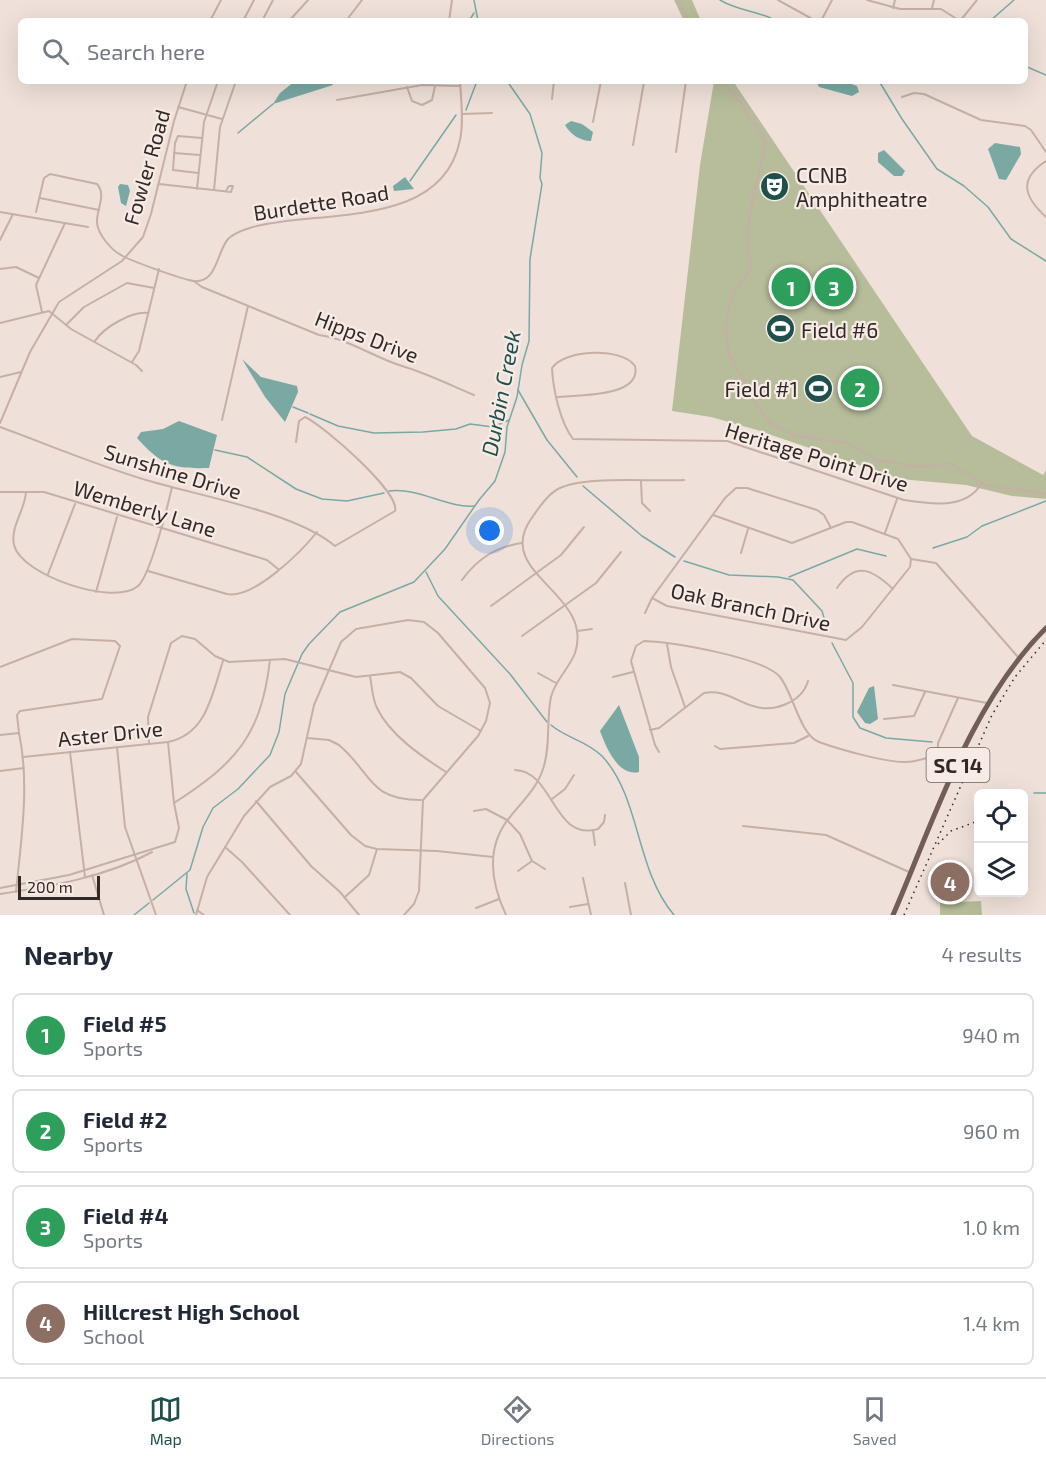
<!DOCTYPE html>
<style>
:root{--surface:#fff;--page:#f2f2f3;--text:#1f2937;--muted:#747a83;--line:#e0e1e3;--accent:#1f504b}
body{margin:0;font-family:"Exo 2",sans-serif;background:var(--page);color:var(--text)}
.controls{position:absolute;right:18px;bottom:18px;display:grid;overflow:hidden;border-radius:9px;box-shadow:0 6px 24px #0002}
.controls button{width:54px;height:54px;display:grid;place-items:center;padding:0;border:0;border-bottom:2px solid var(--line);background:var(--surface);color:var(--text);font:30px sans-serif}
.scale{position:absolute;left:18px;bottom:15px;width:82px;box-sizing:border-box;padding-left:6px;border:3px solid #322826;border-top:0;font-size:16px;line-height:21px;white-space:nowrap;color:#322826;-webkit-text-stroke:4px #f7ebe5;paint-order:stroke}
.you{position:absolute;left:490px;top:531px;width:21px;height:21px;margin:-15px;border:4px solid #fff;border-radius:50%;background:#1a73e8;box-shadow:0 0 0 9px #1a73e833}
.badge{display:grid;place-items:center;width:39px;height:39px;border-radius:50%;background:var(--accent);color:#fff;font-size:20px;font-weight:700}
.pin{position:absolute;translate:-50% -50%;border:3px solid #fff;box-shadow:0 2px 6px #0006}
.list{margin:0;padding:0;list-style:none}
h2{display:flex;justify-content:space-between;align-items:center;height:78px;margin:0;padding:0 24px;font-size:26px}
h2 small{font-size:20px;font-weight:400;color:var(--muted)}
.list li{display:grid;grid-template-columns:39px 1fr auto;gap:18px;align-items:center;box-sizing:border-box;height:84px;margin:0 12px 12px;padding:0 12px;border:2px solid var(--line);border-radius:9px}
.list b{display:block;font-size:22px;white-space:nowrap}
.list p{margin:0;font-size:20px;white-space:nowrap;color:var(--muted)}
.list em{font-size:20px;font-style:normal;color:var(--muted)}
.icon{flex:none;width:33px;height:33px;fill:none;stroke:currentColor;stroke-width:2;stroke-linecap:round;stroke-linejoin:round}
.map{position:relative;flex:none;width:1046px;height:915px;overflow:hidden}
.search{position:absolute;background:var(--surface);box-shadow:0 6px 24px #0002;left:18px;right:18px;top:18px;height:66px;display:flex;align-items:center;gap:15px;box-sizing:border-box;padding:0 21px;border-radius:9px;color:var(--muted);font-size:22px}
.sheet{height:462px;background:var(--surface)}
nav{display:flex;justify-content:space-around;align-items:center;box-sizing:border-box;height:84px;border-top:2px solid var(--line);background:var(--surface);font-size:16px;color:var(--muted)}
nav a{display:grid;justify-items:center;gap:3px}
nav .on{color:var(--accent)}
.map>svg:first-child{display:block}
.green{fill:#b7bc9a}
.water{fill:#7aa9a3}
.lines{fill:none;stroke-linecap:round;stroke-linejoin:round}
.stream{stroke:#7aa9a3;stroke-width:1.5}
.minor{stroke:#c6afa6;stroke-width:2}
.primary{stroke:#735d58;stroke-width:5}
.rail{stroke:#322826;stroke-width:1.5;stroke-dasharray:1.5 4.5;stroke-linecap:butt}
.labels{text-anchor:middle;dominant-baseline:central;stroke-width:4.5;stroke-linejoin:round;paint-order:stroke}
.shield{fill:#f7ebe5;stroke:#6d625f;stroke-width:1.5}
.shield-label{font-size:20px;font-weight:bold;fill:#322826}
.street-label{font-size:21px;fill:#322826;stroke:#f7ebe5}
.poi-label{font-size:21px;fill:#322826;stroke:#f7ebe5;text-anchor:start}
.water-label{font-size:22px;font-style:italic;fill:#1f504b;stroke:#f7ebe5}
</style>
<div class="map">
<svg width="1046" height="915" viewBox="0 0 1046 915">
<rect width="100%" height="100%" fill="#efe1d9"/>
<g class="green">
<path d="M674 0H692L701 21H684Z"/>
<path d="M714 81H733L972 436 1043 475 1046 470V499L1012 496 966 485 900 479 757 430 711 417 672 411 700 165Z"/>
<path d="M981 901 982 915H940V903Z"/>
</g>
<g class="water">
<path d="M295 81H330L333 85 273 104 280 93Z"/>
<path d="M816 81H843L857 86 859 92 852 96 819 87Z"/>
<path d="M571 121 582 124 593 132 591 141C580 141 570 134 565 125Z"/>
<path d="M995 143 1020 147 1021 154 1006 180 999 179 988 149Z"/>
<path d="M884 150 905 171 902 176H894L878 162V153Z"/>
<path d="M405 177 414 189 394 191 393 186Z"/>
<path d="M120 184 128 185 130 191 126 206 121 203 118 187Z"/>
<path d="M242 359 261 377 297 386 298 392 285 422 265 397Z"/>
<path d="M179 421 217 435 209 468C174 469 162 466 137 438L141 432 163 429Z"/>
<path d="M874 686 878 719 870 724 865 723 857 712 869 688Z"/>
<path d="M619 705 639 757V772C618 777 606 747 600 731Z"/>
</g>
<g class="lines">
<g class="stream">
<path d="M474 0 478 21"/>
<path d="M720 0C738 11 759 11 777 21"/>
<path d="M469 21 474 13"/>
<path d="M990 21 1014 0"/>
<path d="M1025 66 1046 75"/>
<path d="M879 81 902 119 937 169 964 186 988 207 1011 239 1046 261"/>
<path d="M466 110 477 81"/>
<path d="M238 133 273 104"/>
<path d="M410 181 456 115"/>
<path d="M518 390 547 440 577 477"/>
<path d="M293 407 308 413"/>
<path d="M310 414 338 426 374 433 423 432 456 429 470 424 493 427 509 420"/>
<path d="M215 450 247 457 296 489 322 499 347 501 384 493"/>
<path d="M583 486 642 536 675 557"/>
<path d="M389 491C419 487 446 508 474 506"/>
<path d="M933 548 967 537 982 526 1046 501"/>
<path d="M684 561 729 575 778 577 793 580 822 611 828 631"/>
<path d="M426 572 438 596 510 674 547 722"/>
<path d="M789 577 857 549 886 556"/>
<path d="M832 643 853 683V717L860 728 886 738 932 742"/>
<path d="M551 725C566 738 587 741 602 756 641 798 635 869 674 915"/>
<path d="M1034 793H1046"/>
<path d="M187 874 186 889 194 913"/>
<path d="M153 900 190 870 203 827 213 808 238 789 270 755 279 732 285 694 302 654 309 644 340 612 414 582 445 549 479 500 495 481 505 452 507 427 517 397 522 365 529 341 530 259 542 184 540 178 542 153 530 114 507 81"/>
<path d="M134 915 149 903"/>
</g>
<g class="minor">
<path d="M678 0 688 21"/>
<path d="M778 0 816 21"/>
<path d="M867 0 900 9H941L960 21"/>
<path d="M893 8 895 0"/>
<path d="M932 8 934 0"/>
<path d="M245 18 250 21"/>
<path d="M210 21 221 0"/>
<path d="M243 21 254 0"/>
<path d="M262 21 273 0"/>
<path d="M289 21 308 0"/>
<path d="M346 21 362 0"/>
<path d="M449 21 452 0"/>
<path d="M821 21 832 0"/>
<path d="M960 21 977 0"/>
<path d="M635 81H655"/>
<path d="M721 81 740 102 766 142C758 184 740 226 752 268L732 295 726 324 727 342 729 354 760 410 772 424 797 436 847 443 877 460 921 467 950 463 985 485 1046 494"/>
<path d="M407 87 412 101 422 105 432 100 435 86"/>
<path d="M902 97 914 93 924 94 981 120 1025 126 1031 130 1046 152"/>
<path d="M552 99 554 81"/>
<path d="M337 100 422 85 460 86"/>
<path d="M178 107 222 119"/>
<path d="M462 114 492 113"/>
<path d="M593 122 601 81"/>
<path d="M633 145 644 82"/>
<path d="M676 152 686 81"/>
<path d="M174 153 200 155"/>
<path d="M1046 161C1018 179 1024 197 1046 217"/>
<path d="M198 173 173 170 175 143 178 136 202 138"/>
<path d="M159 184 231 192 233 186H229L226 191"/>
<path d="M197 189 204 122 218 81"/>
<path d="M214 190 220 127 236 81"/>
<path d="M40 198 99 210"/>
<path d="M0 212 88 227"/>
<path d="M36 212 44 178 50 174 97 184C107 195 96 210 97 223 98 234 111 250 121 255 131 261 176 277 189 280 217 288 216 253 228 239 235 232 244 230 253 227 319 209 442 230 460 140 464 121 461 100 460 81"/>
<path d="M0 240 13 214"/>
<path d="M0 269 16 267 39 278"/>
<path d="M195 282 202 287 319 335C349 339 373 357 402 366 426 373 450 385 474 395"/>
<path d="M42 312 36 285 65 223"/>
<path d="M0 323 49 311 71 329 136 365 142 371"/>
<path d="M66 325 84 307 127 283 154 288"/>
<path d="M95 341C104 327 132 311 148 313"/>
<path d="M132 362 139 351 159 269"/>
<path d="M0 377 21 372"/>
<path d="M558 397C579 395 642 397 635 366 622 347 565 349 552 368 553 389 560 422 573 439L727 441 904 500C929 504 966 510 981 484"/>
<path d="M222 420 248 306"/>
<path d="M0 423 30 352 59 302 122 261 143 237 151 214 174 121 187 81"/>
<path d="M0 427C49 445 96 465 146 480 199 496 295 512 335 546L395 511C401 493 323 425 305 417L299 421 296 442"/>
<path d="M641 481 642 503 650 511"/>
<path d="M0 492H44L267 560 278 569"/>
<path d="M26 492C25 510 10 527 14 545 21 575 114 607 138 586 150 576 168 505 172 487"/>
<path d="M713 515 792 543 846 522H852L898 539 911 559"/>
<path d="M885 533 897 499"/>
<path d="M741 553 748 529"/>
<path d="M911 559 936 563 1018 657"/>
<path d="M148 571 227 594C254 599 301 552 317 532"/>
<path d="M48 574 75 504"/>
<path d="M462 580C478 558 496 547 522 543"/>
<path d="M837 588C856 560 873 570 893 589"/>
<path d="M96 592 117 517"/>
<path d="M652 598 667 606 846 640 862 627 910 567 911 559"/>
<path d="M491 606 561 555 584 527"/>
<path d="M645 613 652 598 725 498 736 488H747L817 510 824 515 831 528"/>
<path d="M577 631 592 629"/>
<path d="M522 636 596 583 621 552"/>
<path d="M667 644 671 667 685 707"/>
<path d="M0 667 72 639 115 641 120 646 102 699 20 711 17 715 19 733"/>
<path d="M538 673 556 683"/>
<path d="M370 676C372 686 372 698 377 708 390 735 421 756 446 772"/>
<path d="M613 677 633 672"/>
<path d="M893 685 987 703"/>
<path d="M884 719 914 716 925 692"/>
<path d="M650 730 659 728 704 693C723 689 736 701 753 706 774 713 802 702 808 681"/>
<path d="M0 735 19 733C30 785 21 840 16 892"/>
<path d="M307 738 329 740 339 745C373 774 368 800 421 800"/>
<path d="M168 742 174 803"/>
<path d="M149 744 148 717 171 643 182 636 195 639 215 656 229 662 285 659 356 677 400 672 411 678 438 706 481 731"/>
<path d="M715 746 720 749 794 743 808 736"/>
<path d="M117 747 125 827 156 915"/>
<path d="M70 752 85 877"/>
<path d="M659 752 655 745 631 661 636 646 644 641C672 642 763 657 780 677 793 693 800 735 819 742 838 749 884 762 904 762 922 763 939 749 957 758"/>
<path d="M938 754V743L958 698"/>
<path d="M23 757 168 742C207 734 212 694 223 661"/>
<path d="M515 770C554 771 553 842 598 829L604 822 605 815"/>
<path d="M0 771 24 768"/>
<path d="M296 772 351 835 365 846 377 849 437 851 493 857"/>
<path d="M552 799 565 789 574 775"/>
<path d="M256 801 311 866 340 892 359 915"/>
<path d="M474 811 486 809 507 820 520 834 532 861 545 869"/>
<path d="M743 826 826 835 909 872"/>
<path d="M593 830 595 845"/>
<path d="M225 847 242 862 290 915"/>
<path d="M518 871 532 861"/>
<path d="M92 875 104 915"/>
<path d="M583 878 591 915"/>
<path d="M625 883 631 915"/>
<path d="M0 888 69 875 175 842 179 828 174 803C236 763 261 736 270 660"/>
<path d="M0 894C52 886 106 877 152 852"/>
<path d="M345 897 369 875 377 849"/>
<path d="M570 907 588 904"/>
<path d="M476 908 499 899"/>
<path d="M197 910 204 915"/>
<path d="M196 915 207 877 244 816 270 787 291 776 301 764 314 705 341 642 356 629 408 620 424 622 438 633 485 688 490 703 486 721 478 736 423 800 419 891 414 904 404 915"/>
<path d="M506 915C491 883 485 847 510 817 522 802 537 788 543 769 551 746 546 720 551 697 555 680 569 669 575 653 595 593 493 574 531 519 538 509 547 495 558 489 583 475 653 482 684 480"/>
</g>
<path class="primary" d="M893 915C935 818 970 704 1046 628"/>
<g class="rail">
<path d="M938 844 951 831 978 821"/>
<path d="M904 915 992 715 1015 677 1046 640"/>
</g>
</g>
<defs>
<symbol id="theatre-disc" viewBox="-11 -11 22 22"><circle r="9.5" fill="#1f504b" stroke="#f7ebe5"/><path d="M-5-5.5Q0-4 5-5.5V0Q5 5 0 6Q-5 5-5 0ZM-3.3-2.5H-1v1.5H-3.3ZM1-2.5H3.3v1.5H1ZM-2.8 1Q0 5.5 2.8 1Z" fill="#fff"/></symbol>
<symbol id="stadium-disc" viewBox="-11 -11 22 22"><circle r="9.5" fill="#1f504b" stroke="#f7ebe5"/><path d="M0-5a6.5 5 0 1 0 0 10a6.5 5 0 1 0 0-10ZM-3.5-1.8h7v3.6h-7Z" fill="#fff"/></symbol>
</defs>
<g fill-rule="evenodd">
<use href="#theatre-disc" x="758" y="170" width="33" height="33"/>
<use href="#stadium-disc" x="764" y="312" width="33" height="33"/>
<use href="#stadium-disc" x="802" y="372" width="33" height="33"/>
</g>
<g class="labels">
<rect class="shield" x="926.5" y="748" width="63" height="34" rx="4.5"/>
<g class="shield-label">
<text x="958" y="765">SC 14</text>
</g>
<g class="street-label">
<text transform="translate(146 167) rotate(-74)">Fowler Road</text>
<text transform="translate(321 202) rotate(-9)">Burdette Road</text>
<text transform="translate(367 336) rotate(21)">Hipps Drive</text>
<text transform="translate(817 456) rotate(17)">Heritage Point Drive</text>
<text transform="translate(173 471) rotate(17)">Sunshine Drive</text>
<text transform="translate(145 508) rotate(17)">Wemberly Lane</text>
<text transform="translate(751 606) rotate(12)">Oak Branch Drive</text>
<text transform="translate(110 733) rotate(-6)">Aster Drive</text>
</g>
<g class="poi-label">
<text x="796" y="174">CCNB<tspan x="796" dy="24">Amphitheatre</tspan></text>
<text x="801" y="329">Field #6</text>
<text x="798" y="388" text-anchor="end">Field #1</text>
</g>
<g class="water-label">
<text transform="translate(500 393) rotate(-79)">Durbin Creek</text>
</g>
</g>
</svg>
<div class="controls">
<button><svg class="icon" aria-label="locate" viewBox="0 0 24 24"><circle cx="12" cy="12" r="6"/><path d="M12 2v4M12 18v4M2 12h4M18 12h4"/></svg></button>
<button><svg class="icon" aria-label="layers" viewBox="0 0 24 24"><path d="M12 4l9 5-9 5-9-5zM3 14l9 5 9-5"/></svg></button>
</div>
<div class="scale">200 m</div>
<div class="you"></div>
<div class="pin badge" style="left:791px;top:287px;background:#2e9e5b">1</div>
<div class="pin badge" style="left:860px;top:388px;background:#2e9e5b">2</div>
<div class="pin badge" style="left:834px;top:287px;background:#2e9e5b">3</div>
<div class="pin badge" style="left:950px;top:882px;background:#8d6e63">4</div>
<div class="search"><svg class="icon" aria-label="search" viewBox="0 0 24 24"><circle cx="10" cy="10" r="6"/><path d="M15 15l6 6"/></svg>Search here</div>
</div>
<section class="sheet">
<h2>Nearby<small>4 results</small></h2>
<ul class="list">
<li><span class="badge" style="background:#2e9e5b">1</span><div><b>Field #5</b><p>Sports</p></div><em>940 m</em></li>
<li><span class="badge" style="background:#2e9e5b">2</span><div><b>Field #2</b><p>Sports</p></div><em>960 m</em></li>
<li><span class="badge" style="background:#2e9e5b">3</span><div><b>Field #4</b><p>Sports</p></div><em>1.0 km</em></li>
<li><span class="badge" style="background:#8d6e63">4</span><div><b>Hillcrest High School</b><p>School</p></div><em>1.4 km</em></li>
</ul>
</section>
<nav>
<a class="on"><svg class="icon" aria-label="map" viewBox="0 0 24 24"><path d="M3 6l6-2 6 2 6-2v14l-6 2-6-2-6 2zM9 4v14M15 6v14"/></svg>Map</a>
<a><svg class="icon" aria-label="directions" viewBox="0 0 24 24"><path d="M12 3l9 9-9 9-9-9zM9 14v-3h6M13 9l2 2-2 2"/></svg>Directions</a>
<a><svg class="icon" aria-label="saved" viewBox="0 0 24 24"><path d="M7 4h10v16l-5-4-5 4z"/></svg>Saved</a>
</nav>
